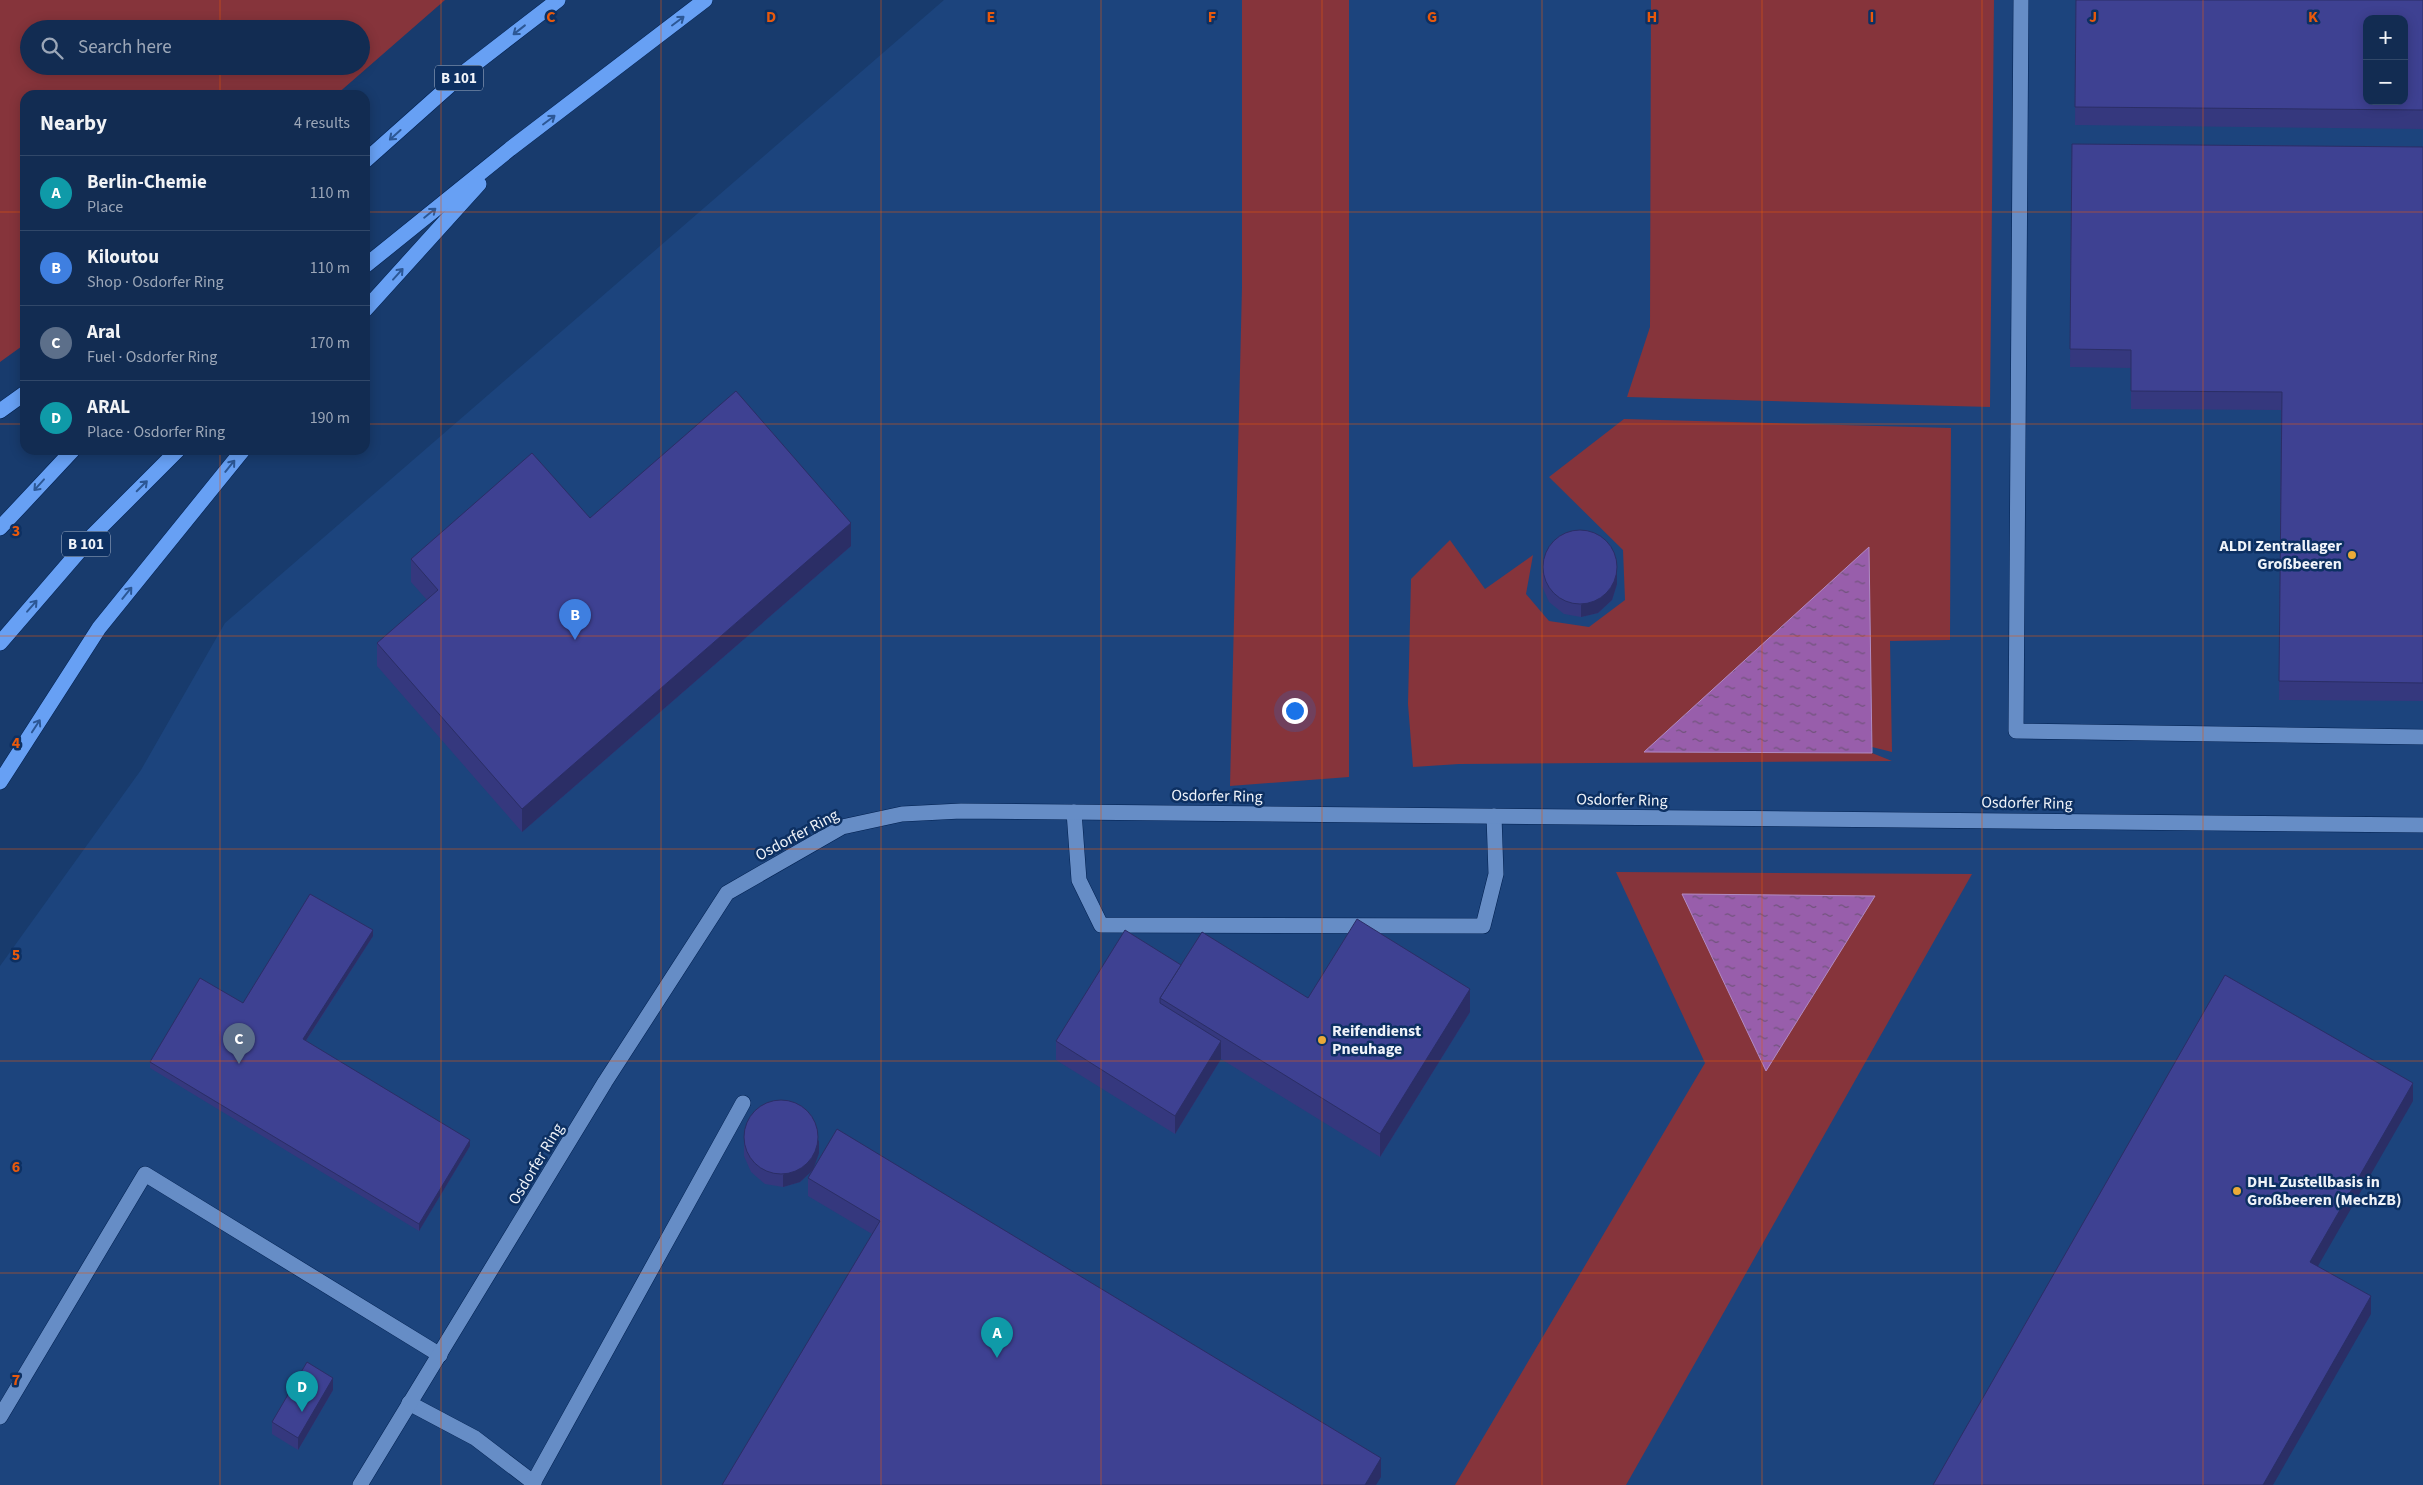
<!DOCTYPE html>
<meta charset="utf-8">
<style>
:root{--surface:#122c52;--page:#1f385c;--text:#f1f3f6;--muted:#9ca7b8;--line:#314869;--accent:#eaaa38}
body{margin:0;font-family:"Source Sans 3",sans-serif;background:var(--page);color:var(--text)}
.controls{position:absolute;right:15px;top:15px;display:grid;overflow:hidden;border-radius:10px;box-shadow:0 2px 12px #0003}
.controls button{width:45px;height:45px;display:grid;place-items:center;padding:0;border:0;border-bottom:1px solid var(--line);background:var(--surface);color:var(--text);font:25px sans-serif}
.you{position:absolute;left:1294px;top:710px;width:18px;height:18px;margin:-12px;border:4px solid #fff;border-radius:50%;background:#1a73e8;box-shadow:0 0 0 8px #1a73e833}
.badge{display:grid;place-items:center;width:32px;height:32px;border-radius:50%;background:var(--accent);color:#fff;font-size:16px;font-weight:700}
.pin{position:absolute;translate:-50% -41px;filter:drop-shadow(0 1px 2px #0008)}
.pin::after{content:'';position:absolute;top:26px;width:18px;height:15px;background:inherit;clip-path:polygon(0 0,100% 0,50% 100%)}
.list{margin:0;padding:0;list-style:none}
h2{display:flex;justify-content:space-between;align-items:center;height:65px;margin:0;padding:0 20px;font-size:21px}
h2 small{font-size:16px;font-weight:400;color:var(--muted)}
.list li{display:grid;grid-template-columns:32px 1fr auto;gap:15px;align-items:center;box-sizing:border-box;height:75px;padding:0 20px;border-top:1px solid var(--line)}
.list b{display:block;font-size:19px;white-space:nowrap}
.list p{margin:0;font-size:16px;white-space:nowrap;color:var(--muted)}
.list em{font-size:16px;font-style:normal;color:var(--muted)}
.icon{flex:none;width:28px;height:28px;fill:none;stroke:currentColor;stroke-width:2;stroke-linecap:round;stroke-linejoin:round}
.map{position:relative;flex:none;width:2423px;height:1485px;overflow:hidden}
.search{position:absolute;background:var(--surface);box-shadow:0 2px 12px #0003;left:20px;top:20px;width:350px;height:55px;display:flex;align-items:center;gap:12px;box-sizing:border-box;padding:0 18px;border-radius:28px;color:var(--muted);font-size:19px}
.panel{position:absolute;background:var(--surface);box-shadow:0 2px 12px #0003;left:20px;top:90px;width:350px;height:365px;border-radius:15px}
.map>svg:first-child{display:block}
.built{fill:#1c447d;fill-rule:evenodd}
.green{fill:#86343b;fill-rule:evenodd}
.water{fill:url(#water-ripples);stroke:#b28bc2}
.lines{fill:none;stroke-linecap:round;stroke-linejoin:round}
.minor-casing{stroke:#002050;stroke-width:16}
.highway-casing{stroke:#002050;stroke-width:16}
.minor{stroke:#668dc6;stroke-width:15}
.highway{stroke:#67a0f4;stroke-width:15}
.wall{fill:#35387e}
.shaded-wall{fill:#2b2e66}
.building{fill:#3e4192;stroke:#2b2e66;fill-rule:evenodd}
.oneway{stroke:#2c5795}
.grid{fill:none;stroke:#e8590c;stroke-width:1;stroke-opacity:0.55}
.poi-dot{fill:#eaaa38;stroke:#0d3062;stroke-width:2}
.labels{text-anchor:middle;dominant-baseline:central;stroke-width:5;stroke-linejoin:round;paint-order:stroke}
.shield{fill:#0d3062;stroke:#abb8cc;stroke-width:1}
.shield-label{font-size:15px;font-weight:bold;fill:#eff3f9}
.poi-label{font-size:16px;font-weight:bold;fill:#eff3f9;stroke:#0d3062;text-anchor:start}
.street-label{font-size:16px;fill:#eff3f9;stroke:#0d3062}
.grid-label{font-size:16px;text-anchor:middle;font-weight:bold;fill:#e8590c;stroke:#0d3062;stroke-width:5;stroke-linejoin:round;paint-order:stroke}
</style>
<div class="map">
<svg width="2423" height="1485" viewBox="0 0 2423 1485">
<defs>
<pattern id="water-ripples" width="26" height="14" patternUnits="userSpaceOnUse" patternTransform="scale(1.25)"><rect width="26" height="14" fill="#985eab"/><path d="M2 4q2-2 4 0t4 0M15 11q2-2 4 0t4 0" fill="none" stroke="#70547b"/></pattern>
</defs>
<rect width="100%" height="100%" fill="#183b6d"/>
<path class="built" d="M944 0H2423V1485H0V966L141 770 225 623ZM2367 19H2404V101H2367Z"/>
<g class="green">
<path d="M0 0H445L336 95H25V344L0 362ZM29 29H361V66H29Z"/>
<path d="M1242 0H1349V777L1230 786 1242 287Z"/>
<path d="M1651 0H1994L1990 407 1627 397 1650 327Z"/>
<path d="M1624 419 1951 428 1950 640 1890 641 1892 752 1872 747 1869 548 1645 752 1872 753 1892 761 1459 764 1413 767 1408 704 1411 579 1450 540 1485 589 1533 555 1526 594 1549 621 1589 627 1625 600 1623 550 1549 477Z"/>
<path d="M1616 872 1972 874 1626 1485H1455L1705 1063Z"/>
</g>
<g class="water">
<path d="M1869 547 1872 753 1644 752Z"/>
<path d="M1682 894 1875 896 1766 1071Z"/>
</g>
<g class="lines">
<defs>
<g id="minor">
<path d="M2021 0 2016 731 2423 737"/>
<path d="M1074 812 1079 880 1101 925 1483 926 1496 874 1494 816"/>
<path d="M409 1403 475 1438 534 1483"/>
<path d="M0 1417 145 1174 440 1355"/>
<path d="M360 1485 605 1082 727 893 842 827 902 814 961 811 2423 825"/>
<path d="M532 1485 743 1103"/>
</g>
<g id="highway">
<path d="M365 161 466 71 558 0"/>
<path d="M365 266 510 149 705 0"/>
<path d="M365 310 479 184"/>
<path d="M0 411 25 393"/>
<path d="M0 528 73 450"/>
<path d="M0 643 94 534 178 450"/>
<path d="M0 782 99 628 243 450"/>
</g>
</defs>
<use href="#minor" class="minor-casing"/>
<use href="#highway" class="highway-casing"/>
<use href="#minor" class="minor"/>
<use href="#highway" class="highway"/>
</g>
<g class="wall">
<path d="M2076 0H2423V129L2075 125Z"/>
<path d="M2072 144 2423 147V701L2279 700 2281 410 2131 409V368L2070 367Z"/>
<path d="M590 518 851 546 522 832 377 666V643L427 600 411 582V559Z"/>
<path d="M1542 573 1617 584 1612 600 1598 613 1581 617 1564 614 1549 602 1542 586Z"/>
<path d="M373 936 306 1041 470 1146 419 1231 150 1068V1062L243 1003Z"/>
<path d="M1181 965 1308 998 1470 1012 1380 1157 1221 1059 1175 1134 1056 1060V1041Z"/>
<path d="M744 1143 819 1153 813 1169 1381 1477 872 1234 808 1196V1178L812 1171 800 1182 783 1187 765 1184 751 1172 744 1156Z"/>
<path d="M333 1390 298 1450 272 1434V1422Z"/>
</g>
<g class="shaded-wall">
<path d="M851 523V546L522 832V809Z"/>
<path d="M1617 571V584L1612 600 1598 613 1581 617V605Z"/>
<path d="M373 930V936L303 1045V1039Z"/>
<path d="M1470 989V1012L1380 1157V1134Z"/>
<path d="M1221 1041V1059L1175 1134V1116Z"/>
<path d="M2413 1083V1101L2310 1280V1262Z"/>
<path d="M470 1140V1146L419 1231V1224Z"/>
<path d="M819 1140V1153L813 1170 800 1182 783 1187V1175Z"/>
<path d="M2371 1296V1314L2273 1485H2263Z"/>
<path d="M333 1378V1390L298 1450V1438Z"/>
<path d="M1381 1458V1477L1376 1485H1365Z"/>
</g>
<g class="building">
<path d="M2076 0H2423V110L2075 107ZM2367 19H2404V101H2367Z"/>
<path d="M2072 144 2423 147V683L2279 681 2282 392 2131 391V350L2070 349Z"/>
<path d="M736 391 851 523 522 809 377 643 438 590 411 559 532 453 590 518Z"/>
<circle cx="1580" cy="567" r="37"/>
<path d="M310 894 373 930 303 1039 470 1140 419 1224 150 1062 200 978 243 1003Z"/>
<path d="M1357 919 1470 989 1380 1134 1160 998 1202 932 1308 998Z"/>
<path d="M1125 930 1181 965 1160 998V1003L1221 1041 1175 1116 1056 1041Z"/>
<path d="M2225 975 2413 1083 2310 1262 2371 1296 2263 1485H1933Z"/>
<circle cx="781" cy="1137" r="37"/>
<path d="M837 1129 1381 1458 1365 1485H722L880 1221 808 1178Z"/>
<path d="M307 1362 333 1378 298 1438 272 1422Z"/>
</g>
<defs><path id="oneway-shaft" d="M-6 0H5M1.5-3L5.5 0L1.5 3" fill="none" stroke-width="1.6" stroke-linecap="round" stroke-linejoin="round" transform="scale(1.25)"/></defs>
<g class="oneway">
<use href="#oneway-shaft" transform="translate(678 21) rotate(-37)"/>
<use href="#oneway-shaft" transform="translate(519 30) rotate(142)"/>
<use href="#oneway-shaft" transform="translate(549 120) rotate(-37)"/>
<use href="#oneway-shaft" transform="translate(395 135) rotate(138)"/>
<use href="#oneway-shaft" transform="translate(430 213) rotate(-39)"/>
<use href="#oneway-shaft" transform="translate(398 274) rotate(-48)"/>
<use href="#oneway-shaft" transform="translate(230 466) rotate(-51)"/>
<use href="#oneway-shaft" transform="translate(39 485) rotate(132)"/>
<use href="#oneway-shaft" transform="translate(142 486) rotate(-45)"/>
<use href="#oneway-shaft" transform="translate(127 593) rotate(-51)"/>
<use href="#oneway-shaft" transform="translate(32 606) rotate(-49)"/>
<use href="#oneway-shaft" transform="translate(36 726) rotate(-57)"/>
</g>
<path class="grid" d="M220 0V29M441 0V1485M661 0V1485M881 0V1485M1101 0V1485M1322 0V1485M1542 0V1485M1762 0V1485M1982 0V1485M2203 0V1485M220 66V95M0 212H25M365 212H2423M0 424H25M365 424H2423M220 450V1485M0 636H2423M0 849H2423M0 1061H2423M0 1273H2423"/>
<g class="poi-dot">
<circle cx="2352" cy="555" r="5"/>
<circle cx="1322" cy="1040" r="5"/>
<circle cx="2237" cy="1191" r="5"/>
</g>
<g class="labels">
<g class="shield">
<rect x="435" y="65.5" width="48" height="25" rx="4"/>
<rect x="62" y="531.5" width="48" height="25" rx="4"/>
</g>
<g class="shield-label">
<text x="459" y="78">B 101</text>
<text x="86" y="544">B 101</text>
</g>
<g class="poi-label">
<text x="2342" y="546" text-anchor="end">ALDI Zentrallager<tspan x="2342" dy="18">Großbeeren</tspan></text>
<text x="1332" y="1031">Reifendienst<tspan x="1332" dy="18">Pneuhage</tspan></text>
<text x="2247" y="1182">DHL Zustellbasis in<tspan x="2247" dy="18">Großbeeren (MechZB)</tspan></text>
</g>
<g class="street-label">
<text transform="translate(1217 796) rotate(1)">Osdorfer Ring</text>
<text transform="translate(1622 800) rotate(1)">Osdorfer Ring</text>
<text transform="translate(2027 803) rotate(1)">Osdorfer Ring</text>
<text transform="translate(797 835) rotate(-28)">Osdorfer Ring</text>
<text transform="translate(536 1164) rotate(-59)">Osdorfer Ring</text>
</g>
</g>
<g class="grid-label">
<text x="551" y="22">C</text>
<text x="771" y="22">D</text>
<text x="991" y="22">E</text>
<text x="1212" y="22">F</text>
<text x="1432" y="22">G</text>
<text x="1652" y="22">H</text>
<text x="1872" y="22">I</text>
<text x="2093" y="22">J</text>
<text x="2313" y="22">K</text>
<text x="16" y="536">3</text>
<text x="16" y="748">4</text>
<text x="16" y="960">5</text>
<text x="16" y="1172">6</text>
<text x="16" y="1385">7</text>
</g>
</svg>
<div class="controls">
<button>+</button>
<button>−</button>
</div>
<div class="you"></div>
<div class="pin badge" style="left:997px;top:1358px;background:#0f9aa8">A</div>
<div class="pin badge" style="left:575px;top:640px;background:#3f7fe0">B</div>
<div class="pin badge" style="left:239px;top:1064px;background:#5c6f8a">C</div>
<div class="pin badge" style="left:302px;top:1412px;background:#0f9aa8">D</div>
<div class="search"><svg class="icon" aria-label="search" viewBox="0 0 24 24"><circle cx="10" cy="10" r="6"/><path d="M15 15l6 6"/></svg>Search here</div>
<section class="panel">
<h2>Nearby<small>4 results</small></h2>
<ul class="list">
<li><span class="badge" style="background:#0f9aa8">A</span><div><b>Berlin-Chemie</b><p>Place</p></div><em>110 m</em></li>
<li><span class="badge" style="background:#3f7fe0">B</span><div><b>Kiloutou</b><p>Shop · Osdorfer Ring</p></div><em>110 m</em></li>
<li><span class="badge" style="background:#5c6f8a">C</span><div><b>Aral</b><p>Fuel · Osdorfer Ring</p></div><em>170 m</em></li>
<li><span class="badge" style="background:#0f9aa8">D</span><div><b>ARAL</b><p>Place · Osdorfer Ring</p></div><em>190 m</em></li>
</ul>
</section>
</div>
